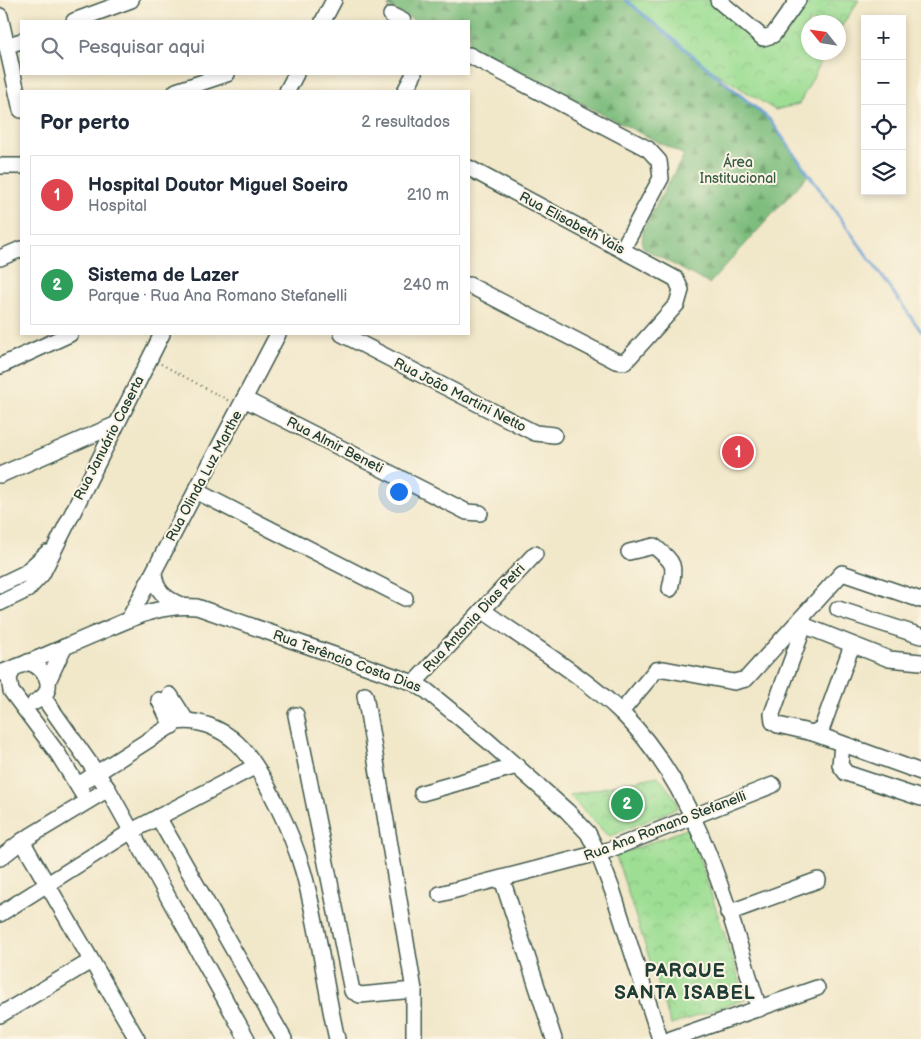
<!DOCTYPE html>
<html lang="pt">
<meta charset="utf-8">
<style>
:root{--surface:#fff;--page:#f2f2f3;--text:#1f2937;--muted:#747a83;--line:#e0e1e3;--accent:#1a73e8}
body{margin:0;font-family:"Balsamiq Sans",sans-serif;background:var(--page);color:var(--text)}
.controls{position:absolute;right:15px;top:15px;display:grid;overflow:hidden;border-radius:0px;box-shadow:0 2px 8px #0003}
.controls button{width:45px;height:45px;display:grid;place-items:center;padding:0;border:0;border-bottom:1px solid var(--line);background:var(--surface);color:var(--text);font:25px sans-serif}
.compass{position:absolute;left:801px;top:15px;width:45px;height:45px;border-radius:50%;background:var(--surface);box-shadow:0 2px 8px #0003;rotate:300deg}
.you{position:absolute;left:398px;top:491px;width:18px;height:18px;margin:-12px;border:4px solid #fff;border-radius:50%;background:#1a73e8;box-shadow:0 0 0 8px #1a73e833}
.badge{display:grid;place-items:center;width:32px;height:32px;border-radius:50%;background:var(--accent);color:#fff;font-size:16px;font-weight:700}
.pin{position:absolute;translate:-50% -50%;border:2px solid #fff;box-shadow:0 1px 5px #0006}
.list{margin:0;padding:0;list-style:none}
h2{display:flex;justify-content:space-between;align-items:center;height:65px;margin:0;padding:0 20px;font-size:21px}
h2 small{font-size:16px;font-weight:400;color:var(--muted)}
.list li{display:grid;grid-template-columns:32px 1fr auto;gap:15px;align-items:center;box-sizing:border-box;height:80px;margin:0 10px 10px;padding:0 10px;border:1px solid var(--line);border-radius:0px}
.list b{display:block;font-size:19px;white-space:nowrap}
.list p{margin:0;font-size:16px;white-space:nowrap;color:var(--muted)}
.list em{font-size:16px;font-style:normal;color:var(--muted)}
.icon{flex:none;width:28px;height:28px;fill:none;stroke:currentColor;stroke-width:2;stroke-linecap:round;stroke-linejoin:round}
.map{position:relative;flex:none;width:921px;height:1039px;overflow:hidden}
.search{position:absolute;background:var(--surface);box-shadow:0 2px 8px #0003;left:20px;top:20px;width:450px;height:55px;display:flex;align-items:center;gap:12px;box-sizing:border-box;padding:0 18px;border-radius:0px;color:var(--muted);font-size:19px}
.panel{position:absolute;background:var(--surface);box-shadow:0 2px 8px #0003;left:20px;top:90px;width:450px;height:245px;border-radius:0px}
.map>svg:first-child{display:block}
.forest{fill:url(#forest-firs);stroke:#4e7d59}
.park{fill:url(#park-crowns);stroke:#5e8e64}
.lines{fill:none;stroke-linecap:round;stroke-linejoin:round}
.stream{stroke:#669fd5;stroke-width:3}
.minor-casing{stroke:#3e564a;stroke-width:18}
.path{stroke:#3e564a;stroke-width:2;stroke-dasharray:1 4;stroke-linecap:butt}
.minor{stroke:#fff;stroke-width:15}
.labels{text-anchor:middle;dominant-baseline:central;stroke-width:4;stroke-linejoin:round;paint-order:stroke}
.park-label{font-size:14px;fill:#385d47;stroke:#fcf5e5}
.street-label{font-size:14px;fill:#1f3d34;stroke:#fcf5e5}
.district-label{font-size:19px;font-weight:bold;letter-spacing:1px;fill:#1f3d34;stroke:#fcf5e5}
</style>
<div class="map">
<svg width="921" height="1039" viewBox="0 0 921 1039">
<defs>
<pattern id="forest-firs" width="22" height="20" patternUnits="userSpaceOnUse" patternTransform="scale(1.25)"><rect width="22" height="20" fill="#7ebd7e"/><path d="M5 1l3.5 6h-7zM16 11l3.5 6h-7z" fill="#679b68"/></pattern>
<pattern id="park-crowns" width="20" height="18" patternUnits="userSpaceOnUse" patternTransform="scale(1.25)"><rect width="20" height="18" fill="#9ede94"/><path d="M2 6a3 3 0 1 1 6 0M12 15a3 3 0 1 1 6 0" fill="none" stroke="#88bf80"/></pattern>
</defs>
<rect width="100%" height="100%" fill="#fcf5e5"/>
<filter id="ink" filterUnits="userSpaceOnUse"><feTurbulence type="fractalNoise" baseFrequency=".02" numOctaves="2"/><feDisplacementMap in="SourceGraphic" scale="10" xChannelSelector="R" yChannelSelector="G"/><feConvolveMatrix kernelMatrix="1 2 1 2 8 2 1 2 1" color-interpolation-filters="sRGB"/></filter>
<filter id="wash" filterUnits="userSpaceOnUse"><feTurbulence type="fractalNoise" baseFrequency=".0096" numOctaves="4" result="noise"/><feDisplacementMap in="SourceGraphic" scale="20" xChannelSelector="R" yChannelSelector="G"/><feGaussianBlur stdDeviation="1.12" result="paint"/><feColorMatrix in="noise" values="0 0 0 0 0 0 0 0 0 0 0 0 0 0 0 0 0 1.4 0 .05"/><feComposite in="paint" operator="in"/></filter>
<g filter="url(#wash)">
<rect width="100%" height="100%" fill="#f1e7c9"/>
<path class="forest" d="M391 0H626L770 120 809 174 709 284 645 249 642 245 643 229 684 155 469 47V21H416L388 7Z"/>
<g class="park">
<path d="M626 0H708L761 44 771 48 779 44 810 0H859L839 30 838 22H808V52L826 53 799 104 775 110 707 67Z"/>
<path d="M658 776 677 801V808L611 836 607 835 569 795Z"/>
<path d="M689 828 746 999 671 1025 616 856Z"/>
</g>
<g class="lines">
<path class="stream" d="M626 0 770 120 921 331"/>
</g>
</g>
<g filter="url(#ink)">
<g class="lines">
<defs>
<g id="minor">
<path d="M718 0 763 38 773 35 798 0"/>
<path d="M391 15 403 21"/>
<path d="M0 16 21 110"/>
<path d="M74 21 131 0"/>
<path d="M323 21 334 0"/>
<path d="M6 46 21 41"/>
<path d="M469 55 648 149 659 161 661 178 622 250"/>
<path d="M176 91 227 74"/>
<path d="M287 91 296 74"/>
<path d="M405 91 414 74"/>
<path d="M0 166H21"/>
<path d="M469 168 676 279 681 290 677 304 625 362 616 361 469 285"/>
<path d="M0 258 21 249"/>
<path d="M342 334 535 433 554 435"/>
<path d="M0 366 70 334"/>
<path d="M244 399 467 512 480 513"/>
<path d="M0 475 115 425"/>
<path d="M196 491 405 598"/>
<path d="M629 552 654 546C674 563 676 563 670 589"/>
<path d="M154 572C155 590 164 598 181 605"/>
<path d="M0 585 25 573 47 553"/>
<path d="M0 603 27 590 42 574 162 334"/>
<path d="M838 609 921 636"/>
<path d="M482 610C526 641 584 676 622 713 700 791 727 907 759 1009"/>
<path d="M130 617 278 334"/>
<path d="M798 623 889 659 921 662"/>
<path d="M804 626 772 714 773 722 778 725 813 733 822 728 852 645"/>
<path d="M28 662C48 669 58 691 35 702"/>
<path d="M14 668 9 678 11 691 58 754 87 801"/>
<path d="M0 673C32 662 64 647 95 634 129 620 159 603 197 607L414 683 427 691 488 741 567 811 588 833 598 853 613 892 660 1039"/>
<path d="M48 681 64 647"/>
<path d="M414 683 535 554"/>
<path d="M170 695 186 720"/>
<path d="M365 695 414 990V1039"/>
<path d="M43 697 108 789 247 1039"/>
<path d="M159 700 172 726"/>
<path d="M621 712 656 670 664 669 734 682 746 679 842 573 921 600"/>
<path d="M296 715 352 991 360 995 414 990"/>
<path d="M813 733 921 772"/>
<path d="M842 745 840 765 846 773 921 798"/>
<path d="M78 785 177 722C197 718 222 729 237 743 263 767 293 836 303 871 319 926 324 984 337 1039"/>
<path d="M422 793 517 766"/>
<path d="M158 817 284 1039"/>
<path d="M22 841 137 1039"/>
<path d="M0 858 22 841 108 789"/>
<path d="M502 879 554 1039"/>
<path d="M440 894 606 851 773 785"/>
<path d="M728 913 818 880"/>
<path d="M0 914 130 832 254 767"/>
<path d="M0 1015 91 961"/>
<path d="M671 1039 817 988"/>
</g>
</defs>
<use href="#minor" class="minor-casing"/>
<path class="path" d="M161 364 229 401"/>
<use href="#minor" class="minor"/>
</g>
</g>
<g class="labels">
<g class="park-label">
<text x="738" y="162">Área<tspan x="738" dy="16">Institucional</tspan></text>
</g>
<g class="street-label">
<text transform="translate(572 223) rotate(28)">Rua Elisabeth Vais</text>
<text transform="translate(460 395) rotate(27)">Rua João Martini Netto</text>
<text transform="translate(109 438) rotate(-63)">Rua Januário Caserta</text>
<text transform="translate(335 445) rotate(27)">Rua Almir Beneti</text>
<text transform="translate(204 476) rotate(-62)">Rua Olinda Luz Marthe</text>
<text transform="translate(474 618) rotate(-47)">Rua Antonia Dias Petri</text>
<text transform="translate(347 661) rotate(20)">Rua Terêncio Costa Dias</text>
<text transform="translate(665 826) rotate(-21)">Rua Ana Romano Stefanelli</text>
</g>
<g class="district-label">
<text x="685" y="971">PARQUE<tspan x="685" dy="22">SANTA ISABEL</tspan></text>
</g>
</g>
</svg>
<div class="controls">
<button>+</button>
<button>−</button>
<button><svg class="icon" aria-label="locate" viewBox="0 0 24 24"><circle cx="12" cy="12" r="6"/><path d="M12 2v4M12 18v4M2 12h4M18 12h4"/></svg></button>
<button><svg class="icon" aria-label="layers" viewBox="0 0 24 24"><path d="M12 4l9 5-9 5-9-5zM3 14l9 5 9-5"/></svg></button>
</div>
<svg class="compass" viewBox="-18 -18 36 36"><path d="M0-13l5 13h-10z" fill="#e53935"/><path d="M0 13l5-13h-10z" fill="#747a83"/></svg>
<div class="you"></div>
<div class="pin badge" style="left:738px;top:452px;background:#e0444e">1</div>
<div class="pin badge" style="left:627px;top:804px;background:#2e9e5b">2</div>
<div class="search"><svg class="icon" aria-label="search" viewBox="0 0 24 24"><circle cx="10" cy="10" r="6"/><path d="M15 15l6 6"/></svg>Pesquisar aqui</div>
<section class="panel">
<h2>Por perto<small>2 resultados</small></h2>
<ul class="list">
<li><span class="badge" style="background:#e0444e">1</span><div><b>Hospital Doutor Miguel Soeiro</b><p>Hospital</p></div><em>210 m</em></li>
<li><span class="badge" style="background:#2e9e5b">2</span><div><b>Sistema de Lazer</b><p>Parque · Rua Ana Romano Stefanelli</p></div><em>240 m</em></li>
</ul>
</section>
</div>
